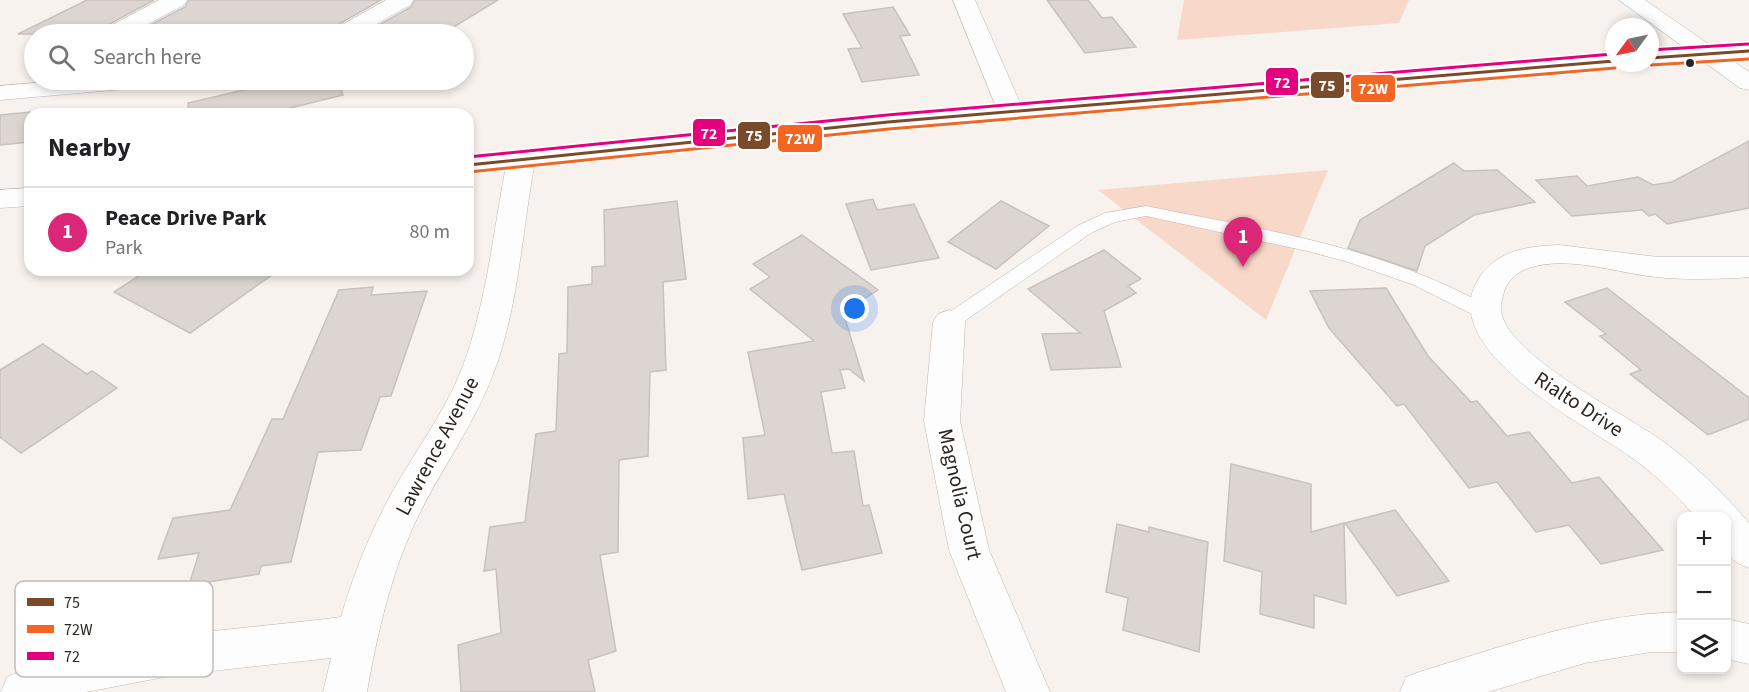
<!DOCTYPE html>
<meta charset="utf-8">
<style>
:root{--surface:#fff;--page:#f6f6f6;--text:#202124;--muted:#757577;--line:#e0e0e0;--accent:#db2777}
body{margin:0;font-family:"Source Sans 3",sans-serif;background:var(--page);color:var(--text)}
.controls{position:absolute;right:18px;bottom:18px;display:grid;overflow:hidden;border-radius:12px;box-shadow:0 3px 9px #0003}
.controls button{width:54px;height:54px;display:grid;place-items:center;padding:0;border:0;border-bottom:2px solid var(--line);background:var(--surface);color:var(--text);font:30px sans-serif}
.compass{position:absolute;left:1605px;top:18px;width:54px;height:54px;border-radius:50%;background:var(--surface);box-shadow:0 3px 9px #0003;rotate:237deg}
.you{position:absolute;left:855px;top:309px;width:21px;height:21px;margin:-15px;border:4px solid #fff;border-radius:50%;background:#1a73e8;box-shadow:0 0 0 9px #1a73e833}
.badge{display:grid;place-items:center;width:39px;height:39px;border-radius:50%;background:var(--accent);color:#fff;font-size:20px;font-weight:700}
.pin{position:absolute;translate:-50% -50px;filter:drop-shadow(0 2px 3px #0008)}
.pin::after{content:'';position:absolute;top:32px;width:21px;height:18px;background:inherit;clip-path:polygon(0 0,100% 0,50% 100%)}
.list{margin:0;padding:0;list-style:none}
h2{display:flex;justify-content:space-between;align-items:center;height:78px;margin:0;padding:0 24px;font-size:26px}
h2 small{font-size:20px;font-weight:400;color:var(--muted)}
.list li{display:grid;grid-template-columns:39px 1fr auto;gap:18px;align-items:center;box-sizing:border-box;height:90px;padding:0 24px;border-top:2px solid var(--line)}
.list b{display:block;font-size:22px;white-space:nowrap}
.list p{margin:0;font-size:20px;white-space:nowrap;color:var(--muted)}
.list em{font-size:20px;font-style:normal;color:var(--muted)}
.icon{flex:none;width:33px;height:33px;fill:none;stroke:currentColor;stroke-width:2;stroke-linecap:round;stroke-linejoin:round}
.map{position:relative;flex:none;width:1749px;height:692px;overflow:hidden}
.search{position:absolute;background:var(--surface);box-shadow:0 3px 9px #0003;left:24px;top:24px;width:450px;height:66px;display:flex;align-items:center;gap:15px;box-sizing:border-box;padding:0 21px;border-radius:33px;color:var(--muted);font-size:22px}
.panel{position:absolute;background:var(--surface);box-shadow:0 3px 9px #0003;left:24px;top:108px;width:450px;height:168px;border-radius:18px}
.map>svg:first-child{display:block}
.green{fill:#f8d8c8}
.building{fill:#dcd5d1;stroke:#c8c1be;stroke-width:1.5}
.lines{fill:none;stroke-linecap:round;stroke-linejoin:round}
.lane-casing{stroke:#beb7b2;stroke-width:1}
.street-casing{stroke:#beb7b2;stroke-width:1}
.secondary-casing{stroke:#beb7b2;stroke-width:1}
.lane{fill:#fefdfd;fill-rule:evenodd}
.street{fill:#fefdfd;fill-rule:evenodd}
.secondary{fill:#fefdfd;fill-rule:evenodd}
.bus-1-casing{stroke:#fff;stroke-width:6}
.bus-2-casing{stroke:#fff;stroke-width:6}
.bus-3-casing{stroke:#fff;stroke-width:6}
.bus-1{stroke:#7a4b2a;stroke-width:3}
.bus-2{stroke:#f26522;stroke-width:3}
.bus-3{stroke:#e5007d;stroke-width:3}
.bus-dot{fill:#2d241f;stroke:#fff;stroke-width:2}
.labels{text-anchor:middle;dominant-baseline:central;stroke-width:4.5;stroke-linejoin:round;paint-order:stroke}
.street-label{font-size:21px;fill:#2d241f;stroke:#fff}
.key{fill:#fff;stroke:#c0bdbc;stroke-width:1.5}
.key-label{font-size:16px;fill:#2d241f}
.line-badge{stroke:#fff;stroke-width:2}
.badge-label{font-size:16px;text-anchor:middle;font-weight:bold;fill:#fff}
</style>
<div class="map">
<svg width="1749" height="692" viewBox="0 0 1749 692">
<rect width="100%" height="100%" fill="#f8f2ef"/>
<g class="green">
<path d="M1184 0H1409L1399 23 1177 40Z"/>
<path d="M1328 170 1266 320 1098 190Z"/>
</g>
<g class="building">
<path d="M87 0H154L104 27 99 34H18Z"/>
<path d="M189 0H381L334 27 329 34H133L185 7Z"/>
<path d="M415 0H498L442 34H363L411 7Z"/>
<path d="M1047 0H1088L1102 18 1112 17 1136 47 1085 53Z"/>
<path d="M893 7 910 35 900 36 919 75 862 82 848 49 862 48 843 14Z"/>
<path d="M286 80H338L343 95 266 114H189L188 103Z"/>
<path d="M30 112V142L0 145V115Z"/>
<path d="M1749 141V208L1667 224 1655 214 1649 216 1642 210 1572 216 1536 180 1577 176 1587 186 1638 177 1653 185 1672 182Z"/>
<path d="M1454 163 1464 171 1497 170 1535 202 1474 215 1425 246 1417 271 1348 248 1360 220Z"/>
<path d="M873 199 877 210 914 204 939 258 871 270 846 204Z"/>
<path d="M677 201 686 279 663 282 666 370 650 372 648 456 619 460 618 552 600 555 616 651 588 660 595 692H461L458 645 501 633 496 569 484 571 490 527 525 522 536 434 556 431 559 354 567 353 568 287 592 284V267L605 266 604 210Z"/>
<path d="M1001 201 1049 226 996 269 948 242Z"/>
<path d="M802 235 878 290 843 312 864 381 849 369 840 370 845 388 821 392 832 453 854 451 863 506 869 505 882 553 802 570 784 494 748 499 743 438 765 435 748 352 814 341 750 289 770 277 753 264Z"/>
<path d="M1104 250 1141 279 1128 286 1136 293 1104 311 1121 367 1051 370 1042 334 1080 333 1028 289Z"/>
<path d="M148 270H279L190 333 114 292Z"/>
<path d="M373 287 371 295 427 291 391 396 380 397 361 450 318 452 291 562 261 566 259 574 189 585 199 553 158 559 173 518 230 510 272 419H283L339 290Z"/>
<path d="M1386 288 1428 356 1471 402 1477 401 1507 436 1529 432 1572 483 1599 477 1663 550 1601 564 1569 525 1536 532 1497 482 1469 488 1404 404 1397 406 1329 328 1310 291Z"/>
<path d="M1607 288 1749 398V419L1708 435 1630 374 1641 370 1600 336 1606 334 1565 302Z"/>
<path d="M43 344 87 374 92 371 117 388 21 453 0 437V370Z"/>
<path d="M1231 464 1311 484V532L1344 523 1346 604 1314 595V628L1260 614 1262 572 1224 561Z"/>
<path d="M1395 510 1449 581 1397 596 1345 523Z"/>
<path d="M1117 524 1149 532V527L1208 542 1199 652 1123 630 1128 598 1106 592Z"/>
</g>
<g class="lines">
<defs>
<path id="lane" d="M1146 206C1240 225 1338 240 1427 277 1450 286 1472 298 1494 308L1496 313 1494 318H1480L1414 285 1348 262 1307 251 1146 216 1115 222 1091 233 956 327H942L939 322 942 317 1079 225 1105 213Z"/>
<g id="street">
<path d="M159 0H187L184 5 129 34H101L105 29Z"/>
<path d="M386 0H413L410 5 359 34H331L335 29Z"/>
<path d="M953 0H975L1024 112 1020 117 1011 120 1002 117 998 112Z"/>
<path d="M1619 0H1645L1749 72V90L1740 88Z"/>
<path d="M69 80H160L157 85 148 87 0 100V86Z"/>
<path d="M521 153 531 155 535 161C522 231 519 305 494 372 474 426 438 473 414 525 390 578 377 635 367 692H323L331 658 175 675 86 692H1L7 677C117 633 226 632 341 617 353 575 370 533 391 494 414 453 443 415 461 371 487 304 493 231 507 161L511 155Z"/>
<path d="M1559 245 1658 257H1749V277L1738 278C1711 279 1683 280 1656 277 1616 273 1569 255 1529 268 1516 272 1505 283 1503 296 1502 300 1500 306 1501 310 1505 356 1632 417 1668 445 1698 468 1725 495 1749 523V568C1720 558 1726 543 1726 516H1695C1675 494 1653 472 1628 455 1584 424 1433 348 1479 278 1497 250 1529 246 1559 245Z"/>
<path d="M949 310 960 314 965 322 960 421 989 550 1050 692H1006L949 550 924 421 933 322 938 314Z"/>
<path d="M1682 612V652H1651L1585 663 1488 692H1400L1406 677 1422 671C1507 645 1591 614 1682 612Z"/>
<path d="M1726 619 1749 624V664L1726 659Z"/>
</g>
<g id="secondary">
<path d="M1749 44V58L1650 65 1642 63H1650V51Z"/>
<path d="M1614 54V63H1625L1622 66 888 130 468 173V157L888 114Z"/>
<path d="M30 188V206L0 208V190Z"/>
</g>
</defs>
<use href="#lane" class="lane-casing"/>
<use href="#street" class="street-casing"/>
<use href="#secondary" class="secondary-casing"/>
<use href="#lane" class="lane"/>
<use href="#street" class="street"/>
<use href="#secondary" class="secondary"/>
<defs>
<g id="bus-1">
<path d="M1650 58 1749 51"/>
<path d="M468 165 888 122 1614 61"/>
</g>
<g id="bus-2">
<path d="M1651 65 1749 59"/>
<path d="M469 172 889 129 1615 68"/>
</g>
<g id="bus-3">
<path d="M1650 50 1748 44"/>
<path d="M468 157 887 115 1613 54"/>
</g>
</defs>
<use href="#bus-1" class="bus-1-casing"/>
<use href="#bus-2" class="bus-2-casing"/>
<use href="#bus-3" class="bus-3-casing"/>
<use href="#bus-1" class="bus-1"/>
<use href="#bus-2" class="bus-2"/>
<use href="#bus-3" class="bus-3"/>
</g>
<circle class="bus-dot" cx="1690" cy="63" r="5"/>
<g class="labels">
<g class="street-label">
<text transform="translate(1579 404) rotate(33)">Rialto Drive</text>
<text transform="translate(437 446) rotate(-62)">Lawrence Avenue</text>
<text transform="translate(960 494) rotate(77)">Magnolia Court</text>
</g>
</g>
<rect x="15" y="581" width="198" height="96" rx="9" class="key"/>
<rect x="27" y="598" width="27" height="8" fill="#7a4b2a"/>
<rect x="27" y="625" width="27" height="8" fill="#f26522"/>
<rect x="27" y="652" width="27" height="8" fill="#e5007d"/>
<g class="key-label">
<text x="64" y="608">75</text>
<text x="64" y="635">72W</text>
<text x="64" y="662">72</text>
</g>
<g class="line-badge">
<rect x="1265" y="67" width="34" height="29" rx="6" fill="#e5007d"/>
<rect x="1310" y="71" width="35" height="28" rx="6" fill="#7a4b2a"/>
<rect x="1350" y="74" width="46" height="29" rx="6" fill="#f26522"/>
<rect x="692" y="118" width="34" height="29" rx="6" fill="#e5007d"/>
<rect x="737" y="121" width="34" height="29" rx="6" fill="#7a4b2a"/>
<rect x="777" y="124" width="46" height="29" rx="6" fill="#f26522"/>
</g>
<g class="badge-label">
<text x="1282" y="88">72</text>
<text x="1327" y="91">75</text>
<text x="1373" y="94">72W</text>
<text x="709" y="139">72</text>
<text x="754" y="141">75</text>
<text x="800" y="144">72W</text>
</g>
</svg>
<div class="controls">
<button>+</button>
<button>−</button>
<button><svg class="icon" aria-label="layers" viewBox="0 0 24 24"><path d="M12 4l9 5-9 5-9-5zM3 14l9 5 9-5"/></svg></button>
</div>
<svg class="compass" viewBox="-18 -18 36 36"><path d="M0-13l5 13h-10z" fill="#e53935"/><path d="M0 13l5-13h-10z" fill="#757577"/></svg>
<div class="you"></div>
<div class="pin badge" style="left:1243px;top:267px">1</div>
<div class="search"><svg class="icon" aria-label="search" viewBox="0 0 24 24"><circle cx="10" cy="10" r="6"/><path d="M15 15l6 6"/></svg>Search here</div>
<section class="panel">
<h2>Nearby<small></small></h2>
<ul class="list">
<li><span class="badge">1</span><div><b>Peace Drive Park</b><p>Park</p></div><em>80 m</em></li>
</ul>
</section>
</div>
